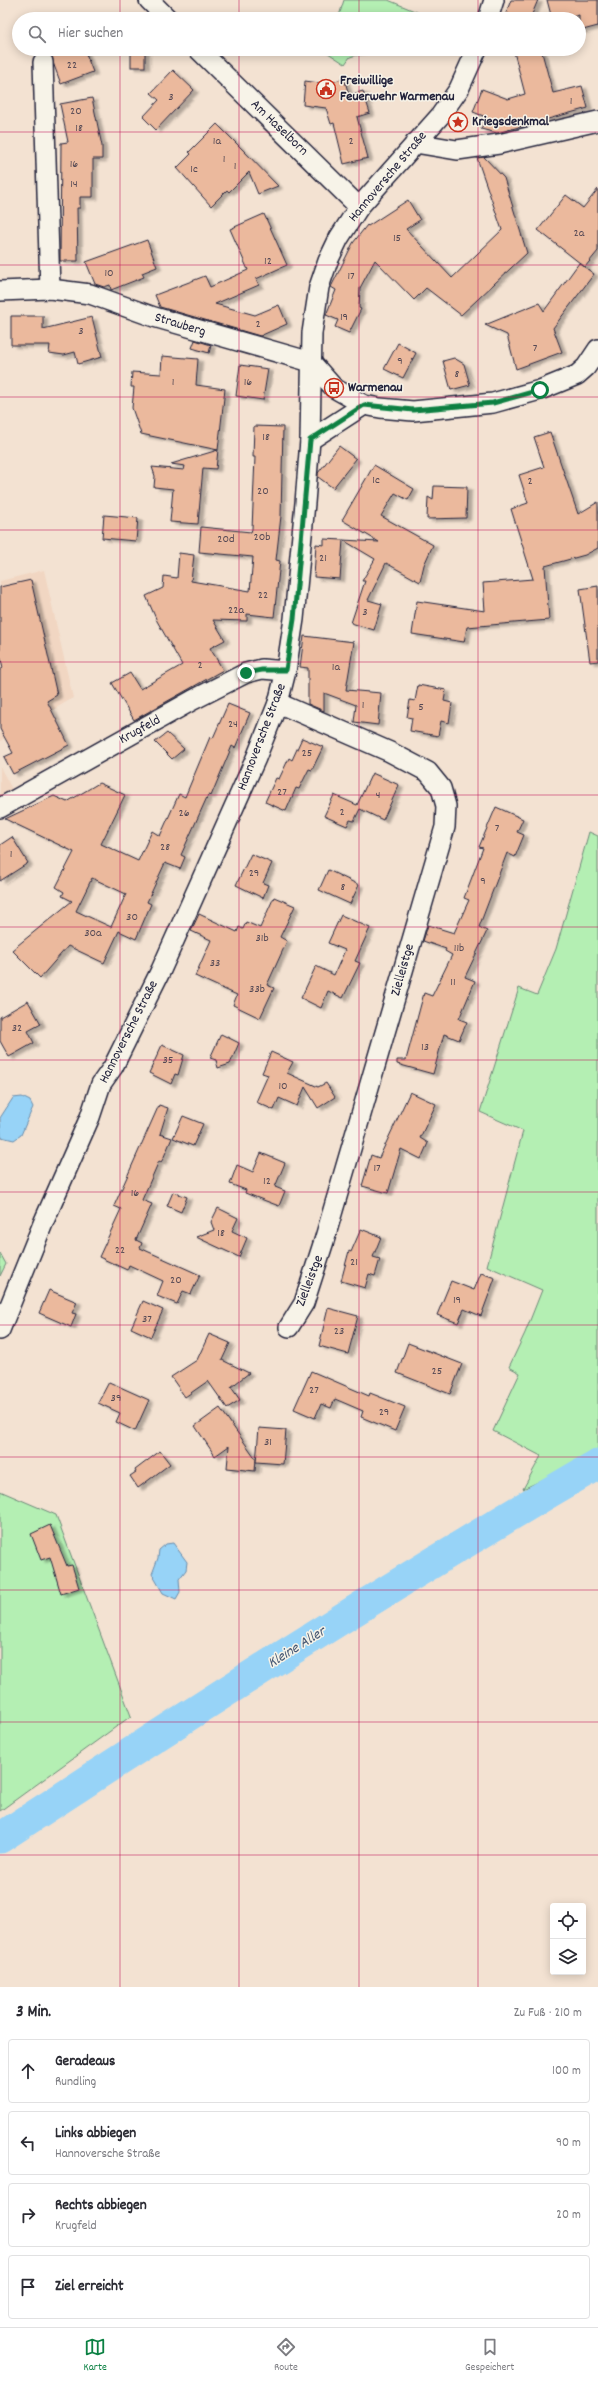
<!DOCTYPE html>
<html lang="de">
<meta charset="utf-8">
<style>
:root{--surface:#fff;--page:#f2f2f3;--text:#2b2b33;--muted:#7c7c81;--line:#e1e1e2;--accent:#0b8043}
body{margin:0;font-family:Dekko,sans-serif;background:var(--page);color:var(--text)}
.controls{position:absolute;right:12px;bottom:12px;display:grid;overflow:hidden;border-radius:4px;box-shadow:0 2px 10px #0003}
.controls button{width:36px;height:36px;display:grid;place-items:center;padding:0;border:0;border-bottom:1px solid var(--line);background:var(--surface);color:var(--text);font:20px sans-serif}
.stop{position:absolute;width:12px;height:12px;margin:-9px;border:3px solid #0b8043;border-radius:50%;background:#fff}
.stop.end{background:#0b8043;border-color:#fff;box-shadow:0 1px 4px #0008}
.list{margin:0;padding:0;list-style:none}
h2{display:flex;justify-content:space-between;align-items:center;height:52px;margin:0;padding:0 16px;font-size:17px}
h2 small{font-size:13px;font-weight:400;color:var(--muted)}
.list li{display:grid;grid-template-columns:26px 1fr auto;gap:12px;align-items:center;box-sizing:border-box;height:64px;margin:0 8px 8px;padding:0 8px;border:1px solid var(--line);border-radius:4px}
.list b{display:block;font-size:15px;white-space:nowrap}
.list p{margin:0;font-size:13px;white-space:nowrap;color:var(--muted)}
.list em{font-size:13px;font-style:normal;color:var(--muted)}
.icon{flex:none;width:22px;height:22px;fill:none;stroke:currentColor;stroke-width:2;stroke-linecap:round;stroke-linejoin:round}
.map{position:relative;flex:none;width:598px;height:1987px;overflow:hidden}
.search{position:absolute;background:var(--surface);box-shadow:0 2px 10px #0003;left:12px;right:12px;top:12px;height:44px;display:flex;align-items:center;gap:10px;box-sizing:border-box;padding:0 14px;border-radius:22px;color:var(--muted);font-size:15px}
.sheet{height:340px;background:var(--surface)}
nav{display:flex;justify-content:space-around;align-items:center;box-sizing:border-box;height:56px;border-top:1px solid var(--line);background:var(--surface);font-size:11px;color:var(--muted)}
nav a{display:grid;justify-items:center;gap:2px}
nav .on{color:var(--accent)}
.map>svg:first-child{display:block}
.built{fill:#f1d6c2}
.green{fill:#b4efb3;stroke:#6b8877}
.water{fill:#97d3f7;stroke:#688cac}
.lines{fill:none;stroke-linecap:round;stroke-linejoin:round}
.river{stroke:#97d3f7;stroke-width:31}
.building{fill:#ebb99d;stroke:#22223b;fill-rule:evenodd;filter:url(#shadow)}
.minor-casing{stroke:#22223b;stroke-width:22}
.minor{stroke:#f7f3e8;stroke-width:19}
.route{stroke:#0b8043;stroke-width:5}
.grid{fill:none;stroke:#c2185b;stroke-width:1;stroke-opacity:0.55}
.labels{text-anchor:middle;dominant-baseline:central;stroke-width:3;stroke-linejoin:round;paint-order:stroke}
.number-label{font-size:12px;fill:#544854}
.poi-label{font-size:14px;font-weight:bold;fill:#22223b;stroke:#f7f3e8;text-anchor:start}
.street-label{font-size:14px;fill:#22223b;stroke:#f7f3e8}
.water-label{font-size:15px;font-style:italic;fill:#455773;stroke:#f7f3e8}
</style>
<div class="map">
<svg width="598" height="1987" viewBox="0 0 598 1987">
<defs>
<filter id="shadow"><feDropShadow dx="4.5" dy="2.5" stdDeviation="1" flood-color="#0004"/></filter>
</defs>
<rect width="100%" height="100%" fill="#f3e2d2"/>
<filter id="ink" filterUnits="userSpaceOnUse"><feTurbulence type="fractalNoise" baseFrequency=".025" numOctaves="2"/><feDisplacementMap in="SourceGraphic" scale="8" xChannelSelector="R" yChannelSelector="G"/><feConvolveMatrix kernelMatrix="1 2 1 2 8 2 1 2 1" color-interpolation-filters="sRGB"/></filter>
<g filter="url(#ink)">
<g class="built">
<path d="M44 570 73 698 0 741V581Z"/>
<path d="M0 767 12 789 0 796Z"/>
</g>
<g class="green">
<path d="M344 0H388L434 19H338Z"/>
<path d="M325 49H439L438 51 357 55 350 57 345 64 325 51Z"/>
<path d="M589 832 598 836V1454L523 1489 541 1456 493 1431 520 1373 509 1367 525 1333 542 1290 487 1266 523 1131 480 1112 519 988 537 995 556 949Z"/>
<path d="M0 1253 6 1264 0 1276Z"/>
<path d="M0 1491 56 1515 131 1716 0 1811Z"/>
</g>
<g class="water">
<path d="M22 1097 30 1101 33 1107 21 1135 14 1140 1 1137 0 1118 13 1098Z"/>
<path d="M173 1543 187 1562 186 1570 179 1579 180 1592 176 1599 163 1593 152 1574 158 1558 159 1550 166 1544Z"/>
</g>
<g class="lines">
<path class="river" d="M0 1838C197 1709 395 1582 598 1464"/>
</g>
<g class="building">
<path d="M511 0H538L530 19H521L506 13Z"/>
<path d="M547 0H598V26L579 31V15L565 19H552Z"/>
<path d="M48 49H84L93 72 61 84Z"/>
<rect x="131" y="49" width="14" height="18"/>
<path d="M526 49H541L553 93 582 86 588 108 497 133 481 129 486 117 473 112 482 89 508 99 525 94 514 52Z"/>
<path d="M173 70 194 90 156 130 143 117 159 100 151 93Z"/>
<path d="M344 78 349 95 363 91 370 113 357 117 368 158 344 164 334 123 331 124 326 108 303 105 305 81 327 84Z"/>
<path d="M92 98 102 146V159H93V197H80V208H77L78 261H60L61 143 68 142 60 104Z"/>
<path d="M217 124 243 150 278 186 258 194 249 172 229 192 227 190 211 206 177 168 191 154 189 152Z"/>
<path d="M484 157 504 178 527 253 461 315 426 288 414 300 375 260 360 288 359 308 361 309 349 333 335 327 338 320 326 315 336 290 331 287 353 243 367 225 368 226 408 200 420 220 406 229 452 278 502 230 477 158Z"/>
<path d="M598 189V251L585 267 538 230 566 195 583 208Z"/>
<path d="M264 214 287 265 256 279 259 285 215 304 255 315 279 305 287 324 260 336 160 307 155 295 205 276 210 287 248 270 230 229Z"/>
<path d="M147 240 157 267 142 273 144 277 111 290 110 285 104 287 95 284 86 262Z"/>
<path d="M579 263 594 274 553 328 562 352 516 369 507 335 485 325 539 303 544 311Z"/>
<path d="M11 316H43V329L92 317 102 357 78 364 75 352 64 355 49 353 50 345H11Z"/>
<path d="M195 340 211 345 209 353 192 348Z"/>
<path d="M398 343 416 353 403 378 384 369Z"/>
<path d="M162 356 198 359 196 385 225 389 218 450 141 434 132 408 134 387H131L132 372 161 374Z"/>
<path d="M454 358 464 364 470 385 451 390 443 361Z"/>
<path d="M240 365 268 369 263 400 236 396Z"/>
<path d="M254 426 283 427 281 516 276 560 280 561 274 617 247 614V621L213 620 225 640 210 648 223 670 134 720 112 683 130 673 140 689 182 665 157 621 146 596 163 588 164 576 177 578 179 553 194 555 191 581 250 591 253 557 199 552 201 527 251 532 252 529 255 457H253Z"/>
<path d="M550 432 578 514 598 502V548L585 555 545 566 549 620 467 627 464 642 412 634 417 601 485 611 483 583 533 579 511 509 528 503 519 475 544 467 534 437Z"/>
<path d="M339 446 356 459 333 488 318 477V473Z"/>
<path d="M218 450 216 469 203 468 198 524 170 522 173 489 154 487 155 476 152 467 184 470 185 466 171 464Z"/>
<path d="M374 465 414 489 408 500 395 493 381 516 433 545 424 565 420 582 386 563 368 600 382 604 374 630 351 623 365 581H362L375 559 343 540 340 579 314 577 316 544 324 545V539L379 542 342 520Z"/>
<path d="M434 486 467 487 466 518 427 519 428 497 433 500Z"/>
<path d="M104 515 138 518 136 541 102 538Z"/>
<path d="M31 580 57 695 47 701 69 745 13 774 4 757 13 753 0 729V670L3 668 0 655V587Z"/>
<path d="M598 586V661L590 662 580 589Z"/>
<path d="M304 636 354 642 346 690 381 693 378 725 354 722 356 705 324 693V711L308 704V668L300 667Z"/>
<path d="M418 685 446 690 444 701 452 703 449 723 441 721 438 736 410 731 412 718 407 717 410 700 415 701Z"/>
<path d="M228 704 250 713 235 748 232 746 211 796 208 795 181 855 185 857 180 869 165 863 147 902 151 904 136 939 119 931 104 963 68 946 40 978 12 950 72 901 62 896 64 892 56 887 74 852 5 819 54 796 67 802 99 783 125 795 101 844 138 861 152 831 160 836 179 794 185 797 210 737 213 738ZM92 878 126 894 111 927 76 911Z"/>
<path d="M167 733 184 749 172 759 155 742Z"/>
<path d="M302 738 323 747 312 770 309 769 299 789 296 788 286 811 265 802 276 778 279 779 289 758 292 760Z"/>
<path d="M372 773 399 785 383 820 360 809 354 821 350 820 347 826 324 816 334 795 357 805Z"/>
<path d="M496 807 523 819 517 832 524 835 515 857 507 853 479 927 487 931 465 977 475 981 459 1019 467 1022 459 1040 444 1034 433 1074 397 1064V1060H406L424 993 432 996 452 955 445 951 446 949 423 941 428 925 454 933 469 900 464 898 483 848 479 847Z"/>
<path d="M12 837 28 863 0 881V845Z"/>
<path d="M251 854 272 863 263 883 268 885 263 898 236 885Z"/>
<path d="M328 870 359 885 350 904 319 890Z"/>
<path d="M274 897 295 906 280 937 287 941 267 985 274 988 260 1018 233 1005 237 995 195 976 211 940 191 931 199 914 237 932 239 927 243 929 246 922 260 928Z"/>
<path d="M341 915 370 928 355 961 360 963 343 998 328 991 321 1008 301 998 316 966 334 975 345 950 328 943Z"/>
<path d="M28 1001 41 1024 28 1031 34 1043 9 1057 0 1041V1017Z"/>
<path d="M221 1034 239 1043 230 1064 218 1068 216 1060 210 1058Z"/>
<path d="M162 1045 184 1055 178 1075 175 1074 171 1084 149 1073Z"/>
<path d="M271 1052 293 1062 287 1073 318 1087 326 1083 335 1097 318 1108 305 1087 297 1106 279 1098 274 1110 256 1102 268 1075 262 1073Z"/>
<path d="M410 1092 436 1104 420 1138 428 1143 421 1159 401 1149 388 1193 362 1186 371 1155 379 1158Z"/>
<path d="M159 1105 168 1108 160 1134 172 1138 163 1159 161 1162 159 1161 142 1200 152 1204 136 1240 142 1243 140 1248 200 1275 191 1294 183 1291 177 1304 157 1296 163 1281 129 1265 127 1270 99 1257 121 1209 114 1206Z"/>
<path d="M183 1116 203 1124 193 1146 173 1138Z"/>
<path d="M261 1153 285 1163 275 1187 285 1191 279 1206 245 1193 246 1190 230 1184 237 1165 253 1172Z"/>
<path d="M173 1192 187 1197 181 1212 167 1206Z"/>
<path d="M218 1208 238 1218 232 1231 247 1238 239 1257 196 1237 214 1230 211 1222Z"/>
<path d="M361 1229 381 1237 373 1257 380 1259 375 1276 369 1274 365 1288 341 1281 349 1251 351 1252Z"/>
<path d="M481 1273 495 1278 481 1316 464 1309 458 1323 437 1315 451 1281 474 1290Z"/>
<path d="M49 1290 77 1302 72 1313 76 1314 71 1327 39 1313Z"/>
<path d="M143 1301 163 1310 151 1337 131 1328Z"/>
<path d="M328 1308 358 1316 348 1354 319 1346Z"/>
<path d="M209 1334 230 1343 222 1360 249 1373 231 1387 240 1400 227 1408 208 1381 185 1397 171 1377 197 1360Z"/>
<path d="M408 1343 462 1364 450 1394 397 1373Z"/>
<path d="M311 1371 369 1396 370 1393 405 1407 395 1431 361 1417 363 1411 335 1399 331 1408 321 1404 315 1418 294 1409Z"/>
<path d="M109 1382 149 1400 135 1431 116 1422 120 1413 98 1403Z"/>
<path d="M220 1408 256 1459 255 1471 227 1468 229 1446 215 1456 195 1426Z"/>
<path d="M259 1428 286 1430 283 1464 256 1462Z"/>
<path d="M160 1451 170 1464 138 1488 130 1476 136 1472 135 1470Z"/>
<path d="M50 1525 67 1566 72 1565 79 1588 61 1594 50 1557 41 1560 31 1534Z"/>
</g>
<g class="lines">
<defs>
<g id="minor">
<path d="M149 0 168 19"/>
<path d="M488 19 494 0"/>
<path d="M198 49 359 207"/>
<path d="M43 62 50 289"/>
<path d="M415 143 457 150 499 144 598 121"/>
<path d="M0 291 50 289 90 294 154 317 311 362 334 388 364 405 380 408 413 411 493 403 540 390 577 375 586 367 598 349"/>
<path d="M310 440 364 405"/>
<path d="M278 703 390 752 428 772 441 788 446 806 445 827 324 1241 304 1303 289 1327"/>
<path d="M0 808 193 700 246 673 262 669 286 671"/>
<path d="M0 1330 44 1221 90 1117 101 1084 113 1067 161 970 256 758 278 703 286 671 294 619 305 503 310 440 312 333 319 287 328 261 339 238 359 207 440 116 459 89 477 49"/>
</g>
</defs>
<use href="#minor" class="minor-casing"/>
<use href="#minor" class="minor"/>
</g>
</g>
<g class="lines" filter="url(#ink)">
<path class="route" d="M246 673 262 670H286L294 619 310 440 364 405 413 410 493 403 540 390"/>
</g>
<path class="grid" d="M120 0V19M239 0V19M359 0V19M478 0V19M120 49V1987M239 49V1987M359 49V1987M478 49V1987M0 132H598M0 265H598M0 397H598M0 530H598M0 662H598M0 795H598M0 927H598M0 1060H598M0 1192H598M0 1325H598M0 1457H598M0 1590H598M0 1722H598M0 1855H598"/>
<defs>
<symbol id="civic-ring" viewBox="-11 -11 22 22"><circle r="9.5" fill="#f7f3e8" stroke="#c8321e" stroke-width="1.5"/><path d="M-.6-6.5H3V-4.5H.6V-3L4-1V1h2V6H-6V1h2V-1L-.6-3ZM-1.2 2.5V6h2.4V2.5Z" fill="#c8321e"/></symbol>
<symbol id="sight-ring" viewBox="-11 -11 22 22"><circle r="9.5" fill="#f7f3e8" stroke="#c8321e" stroke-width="1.5"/><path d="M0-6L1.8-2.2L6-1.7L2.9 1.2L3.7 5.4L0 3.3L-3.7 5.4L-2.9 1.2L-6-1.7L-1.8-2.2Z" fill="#c8321e"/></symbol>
<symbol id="bus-ring" viewBox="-11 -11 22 22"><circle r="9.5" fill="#f7f3e8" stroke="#c8321e" stroke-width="1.5"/><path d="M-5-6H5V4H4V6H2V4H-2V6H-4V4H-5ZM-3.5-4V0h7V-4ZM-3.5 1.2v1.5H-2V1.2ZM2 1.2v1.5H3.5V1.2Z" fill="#c8321e"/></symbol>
</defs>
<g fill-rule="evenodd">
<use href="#civic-ring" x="315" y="78" width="22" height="22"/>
<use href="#sight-ring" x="447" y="111" width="22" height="22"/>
<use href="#bus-ring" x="323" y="377" width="22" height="22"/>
</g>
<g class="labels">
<g class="number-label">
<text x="72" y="65">22</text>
<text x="171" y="97">3</text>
<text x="571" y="101">1</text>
<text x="76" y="111">20</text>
<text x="79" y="128">18</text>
<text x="217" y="141">1a</text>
<text x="351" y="141">2</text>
<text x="224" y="159">1</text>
<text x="74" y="164">16</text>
<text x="235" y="166">1</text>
<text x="194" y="169">1c</text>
<text x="74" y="184">14</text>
<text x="579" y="233">2a</text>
<text x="397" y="238">15</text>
<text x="268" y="261">12</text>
<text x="109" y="273">10</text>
<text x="351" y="276">17</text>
<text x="344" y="317">19</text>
<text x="258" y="324">2</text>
<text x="81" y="331">3</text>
<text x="535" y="348">7</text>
<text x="400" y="361">9</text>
<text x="457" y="374">8</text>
<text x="173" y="382">1</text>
<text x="248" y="382">16</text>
<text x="266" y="437">18</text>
<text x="376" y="480">1c</text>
<text x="530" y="481">2</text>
<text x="263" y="491">20</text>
<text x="262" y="537">20b</text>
<text x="226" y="539">20d</text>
<text x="323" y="558">21</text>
<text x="263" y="595">22</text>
<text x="236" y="610">22a</text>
<text x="365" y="612">3</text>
<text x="200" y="665">2</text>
<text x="336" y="667">1a</text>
<text x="363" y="705">1</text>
<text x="421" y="707">5</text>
<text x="233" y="724">24</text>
<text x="307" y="753">25</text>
<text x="282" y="792">27</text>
<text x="378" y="795">4</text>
<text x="342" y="812">2</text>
<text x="184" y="813">26</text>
<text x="497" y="828">7</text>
<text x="165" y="847">28</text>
<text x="11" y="854">1</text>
<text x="254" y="873">29</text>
<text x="483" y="881">9</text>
<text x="343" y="887">8</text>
<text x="132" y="917">30</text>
<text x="93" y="933">30a</text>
<text x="262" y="938">31b</text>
<text x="459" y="948">11b</text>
<text x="215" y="963">33</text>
<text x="453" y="982">11</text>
<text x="257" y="989">33b</text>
<text x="17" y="1028">32</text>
<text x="425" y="1047">13</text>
<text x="168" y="1060">35</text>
<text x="283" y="1086">10</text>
<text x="377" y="1168">17</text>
<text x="267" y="1181">12</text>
<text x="135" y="1193">16</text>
<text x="221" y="1233">18</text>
<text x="120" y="1250">22</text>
<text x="354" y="1262">21</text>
<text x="176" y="1280">20</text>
<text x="457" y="1300">19</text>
<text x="147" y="1319">37</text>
<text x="339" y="1331">23</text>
<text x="437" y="1371">25</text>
<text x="314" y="1390">27</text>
<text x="116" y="1398">39</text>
<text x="384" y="1412">29</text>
<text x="268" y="1442">31</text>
</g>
<g class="poi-label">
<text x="340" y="81">Freiwillige<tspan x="340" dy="16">Feuerwehr Warmenau</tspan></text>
<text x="472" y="122">Kriegsdenkmal</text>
<text x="348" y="388">Warmenau</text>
</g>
<g class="street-label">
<text transform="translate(279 128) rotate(44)">Am Haselborn</text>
<text transform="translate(388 177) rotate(-50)">Hannoversche Straße</text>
<text transform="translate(180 325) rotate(17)">Strauberg</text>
<text transform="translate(140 730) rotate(-29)">Krugfeld</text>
<text transform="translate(262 737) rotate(-69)">Hannoversche Straße</text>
<text transform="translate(403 970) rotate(-74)">Zielleistge</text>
<text transform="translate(129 1032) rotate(-63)">Hannoversche Straße</text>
<text transform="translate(310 1281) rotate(-69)">Zielleistge</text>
</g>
<g class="water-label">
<text transform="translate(297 1648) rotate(-32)">Kleine Aller</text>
</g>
</g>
</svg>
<div class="controls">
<button><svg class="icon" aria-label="locate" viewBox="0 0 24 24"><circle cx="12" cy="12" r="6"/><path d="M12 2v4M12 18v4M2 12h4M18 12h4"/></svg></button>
<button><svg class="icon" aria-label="layers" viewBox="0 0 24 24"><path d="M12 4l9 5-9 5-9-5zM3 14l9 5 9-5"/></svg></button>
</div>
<div class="stop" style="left:540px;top:390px"></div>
<div class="stop end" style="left:246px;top:673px"></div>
<div class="search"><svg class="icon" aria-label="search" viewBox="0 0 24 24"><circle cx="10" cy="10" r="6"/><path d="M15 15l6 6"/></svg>Hier suchen</div>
</div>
<section class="sheet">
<h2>3 Min.<small>Zu Fuß · 210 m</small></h2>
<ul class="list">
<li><svg class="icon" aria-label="ahead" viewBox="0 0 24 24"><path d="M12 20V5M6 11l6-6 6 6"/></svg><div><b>Geradeaus</b><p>Rundling</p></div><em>100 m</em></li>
<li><svg class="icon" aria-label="left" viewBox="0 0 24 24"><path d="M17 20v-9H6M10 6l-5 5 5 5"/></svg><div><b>Links abbiegen</b><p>Hannoversche Straße</p></div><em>90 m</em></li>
<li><svg class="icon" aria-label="right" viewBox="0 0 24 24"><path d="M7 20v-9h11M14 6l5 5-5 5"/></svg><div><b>Rechts abbiegen</b><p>Krugfeld</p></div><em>20 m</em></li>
<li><svg class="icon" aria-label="arrive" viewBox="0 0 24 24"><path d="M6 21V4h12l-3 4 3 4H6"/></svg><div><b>Ziel erreicht</b></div></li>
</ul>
</section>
<nav>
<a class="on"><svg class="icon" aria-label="map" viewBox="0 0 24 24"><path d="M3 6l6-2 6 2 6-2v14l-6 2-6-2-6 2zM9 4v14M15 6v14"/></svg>Karte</a>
<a><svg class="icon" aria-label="directions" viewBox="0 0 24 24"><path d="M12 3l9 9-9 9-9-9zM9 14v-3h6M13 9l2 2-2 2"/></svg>Route</a>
<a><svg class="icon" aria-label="saved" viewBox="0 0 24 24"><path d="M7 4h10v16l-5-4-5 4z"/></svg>Gespeichert</a>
</nav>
